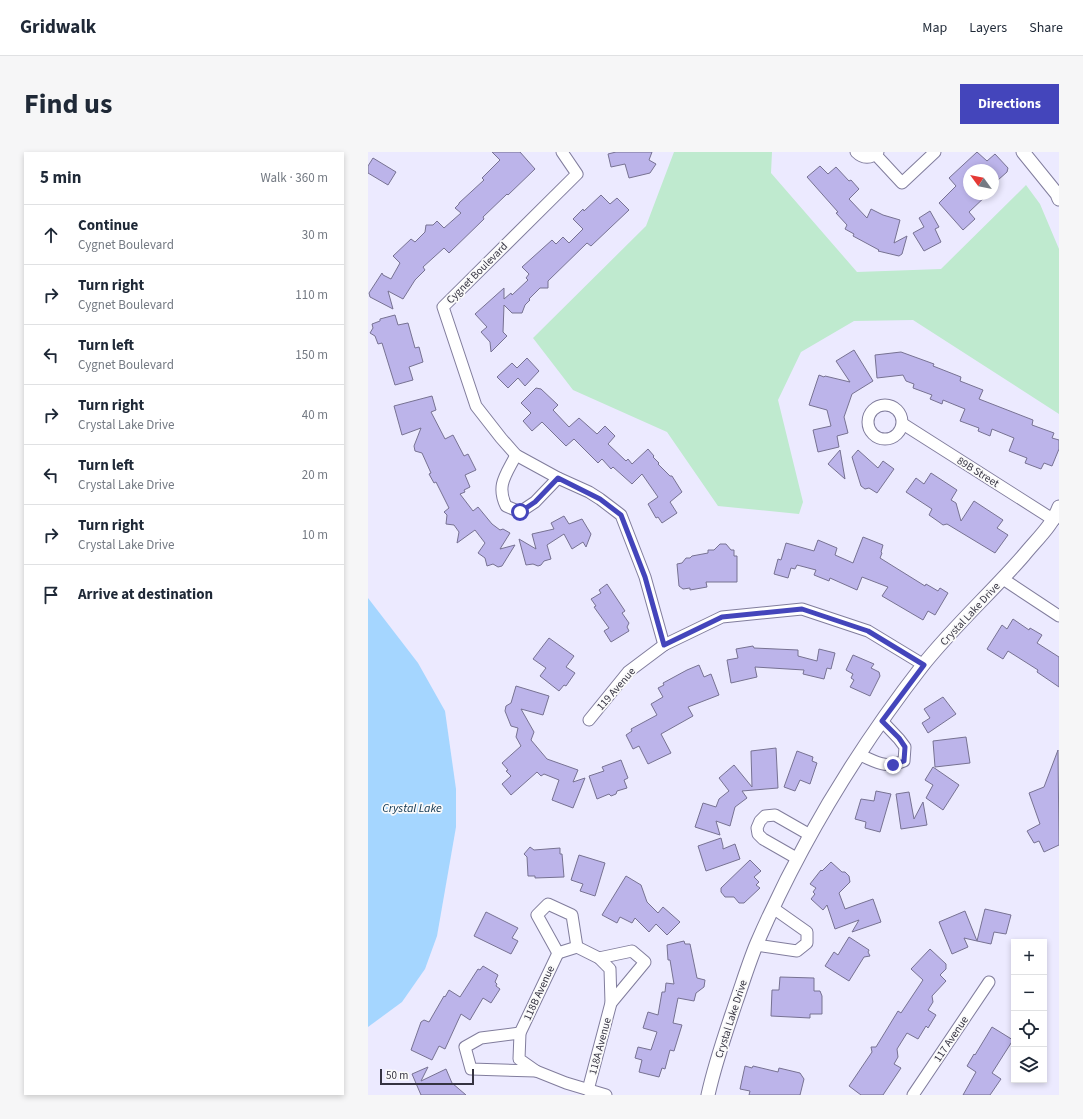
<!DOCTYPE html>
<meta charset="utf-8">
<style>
:root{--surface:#fff;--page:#f6f6f7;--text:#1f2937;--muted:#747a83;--line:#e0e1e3;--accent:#4445bb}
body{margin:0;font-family:"Source Sans 3",sans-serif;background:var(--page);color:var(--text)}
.controls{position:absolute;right:12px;bottom:12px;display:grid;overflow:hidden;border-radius:0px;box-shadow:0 2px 6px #0003}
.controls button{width:36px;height:36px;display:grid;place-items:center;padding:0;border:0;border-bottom:1px solid var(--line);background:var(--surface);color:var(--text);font:20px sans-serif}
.compass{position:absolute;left:595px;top:12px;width:36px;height:36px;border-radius:50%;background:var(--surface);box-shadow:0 2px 6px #0003;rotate:303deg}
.scale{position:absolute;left:12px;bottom:10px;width:94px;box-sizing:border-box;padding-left:4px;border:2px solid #353341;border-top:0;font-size:11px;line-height:14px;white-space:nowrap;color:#353341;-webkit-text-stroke:3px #fafafa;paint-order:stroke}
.stop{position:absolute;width:12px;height:12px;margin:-9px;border:3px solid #4445bb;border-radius:50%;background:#fff}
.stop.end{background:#4445bb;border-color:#fff;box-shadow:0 1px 4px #0008}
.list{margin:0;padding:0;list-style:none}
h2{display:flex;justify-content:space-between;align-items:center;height:52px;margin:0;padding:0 16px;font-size:17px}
h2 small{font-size:13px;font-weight:400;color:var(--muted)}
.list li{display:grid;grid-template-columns:26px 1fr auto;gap:12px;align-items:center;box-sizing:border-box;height:60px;padding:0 16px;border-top:1px solid var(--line)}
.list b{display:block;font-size:15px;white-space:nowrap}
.list p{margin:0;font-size:13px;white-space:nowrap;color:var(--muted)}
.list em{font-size:13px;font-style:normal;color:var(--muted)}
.icon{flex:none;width:22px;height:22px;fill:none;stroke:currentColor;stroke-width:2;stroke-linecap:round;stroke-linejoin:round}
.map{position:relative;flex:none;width:691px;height:943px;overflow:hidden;border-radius:0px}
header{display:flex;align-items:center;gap:24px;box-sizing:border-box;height:56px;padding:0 20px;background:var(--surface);border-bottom:1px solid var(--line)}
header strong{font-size:19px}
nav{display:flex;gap:22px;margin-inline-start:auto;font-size:14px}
.intro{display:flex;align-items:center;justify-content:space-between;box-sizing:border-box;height:96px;padding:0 24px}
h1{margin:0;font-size:28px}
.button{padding:10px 18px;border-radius:0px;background:var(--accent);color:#fff;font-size:14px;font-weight:700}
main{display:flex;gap:24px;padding:0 24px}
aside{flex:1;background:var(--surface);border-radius:0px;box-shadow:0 2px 6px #0003}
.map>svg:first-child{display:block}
.green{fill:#bfeacf}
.water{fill:#a5d6ff}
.building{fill:#bcb4ea;stroke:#777292}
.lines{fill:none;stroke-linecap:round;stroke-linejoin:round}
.minor-casing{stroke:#817d9d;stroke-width:13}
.tertiary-casing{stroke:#817d9d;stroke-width:15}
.minor{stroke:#fff;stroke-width:11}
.tertiary{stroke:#fff;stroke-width:13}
.route{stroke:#4445bb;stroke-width:5}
.labels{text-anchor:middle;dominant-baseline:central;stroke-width:3.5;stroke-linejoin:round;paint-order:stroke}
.street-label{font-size:11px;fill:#353341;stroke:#fafafa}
.water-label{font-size:12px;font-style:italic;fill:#0d334e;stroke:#fafafa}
</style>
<header>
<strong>Gridwalk</strong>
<nav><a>Map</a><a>Layers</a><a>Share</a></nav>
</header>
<div class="intro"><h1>Find us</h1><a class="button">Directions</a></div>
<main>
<aside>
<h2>5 min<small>Walk · 360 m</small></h2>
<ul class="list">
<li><svg class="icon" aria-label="ahead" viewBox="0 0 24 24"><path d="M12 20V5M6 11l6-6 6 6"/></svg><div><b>Continue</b><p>Cygnet Boulevard</p></div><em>30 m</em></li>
<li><svg class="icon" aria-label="right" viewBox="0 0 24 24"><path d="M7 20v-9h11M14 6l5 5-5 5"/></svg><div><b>Turn right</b><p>Cygnet Boulevard</p></div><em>110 m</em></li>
<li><svg class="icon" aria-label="left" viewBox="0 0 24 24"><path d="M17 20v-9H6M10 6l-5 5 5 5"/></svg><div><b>Turn left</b><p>Cygnet Boulevard</p></div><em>150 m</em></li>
<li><svg class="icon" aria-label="right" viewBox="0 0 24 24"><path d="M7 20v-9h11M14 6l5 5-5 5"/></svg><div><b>Turn right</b><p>Crystal Lake Drive</p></div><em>40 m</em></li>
<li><svg class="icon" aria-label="left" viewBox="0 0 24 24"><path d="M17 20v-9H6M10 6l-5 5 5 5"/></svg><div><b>Turn left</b><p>Crystal Lake Drive</p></div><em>20 m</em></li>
<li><svg class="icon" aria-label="right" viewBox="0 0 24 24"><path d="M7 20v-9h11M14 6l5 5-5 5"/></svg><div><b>Turn right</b><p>Crystal Lake Drive</p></div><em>10 m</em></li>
<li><svg class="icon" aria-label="arrive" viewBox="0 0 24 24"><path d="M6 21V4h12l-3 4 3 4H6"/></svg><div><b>Arrive at destination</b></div></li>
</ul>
</aside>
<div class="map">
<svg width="691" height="943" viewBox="0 0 691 943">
<rect width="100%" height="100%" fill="#eceaff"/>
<path class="green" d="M306 0H404L403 21 489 120 573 117 658 33 672 52 691 97V262L545 168 486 169 433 200 410 248 435 350 431 362 350 354 299 280 205 238 165 186 278 74Z"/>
<path class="water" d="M0 446 50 511 77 559 88 637V675L69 784 57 817 34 850 0 875Z"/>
<g class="building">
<path d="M124 0H152L167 17 140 43 139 42 115 65 116 67 81 101 76 96 55 115 57 118 47 128 35 147 20 139 25 157 2 145 1 141 14 121 15 123 23 127 32 111 25 104 43 87 47 90 57 80 58 73H65L69 69 76 76 93 61 87 56 91 52V51L116 28 114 26 132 8Z"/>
<path d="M248 0H284L281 8 288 12 282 21 261 26 257 12 243 15 240 2Z"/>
<path d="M609 0 619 9 627 2 640 16 639 20 630 28 625 25V18H601V42H620L601 60 607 67 595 78 571 51 588 34 581 26Z"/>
<path d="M5 6 28 20 20 33 0 21V14Z"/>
<path d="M452 14 460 22 468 15 481 29 483 28 491 37 481 47 499 66 503 57 515 63 532 68 526 91 539 84 534 102 531 104 510 99 511 98 485 84 486 82 477 77 479 73 468 61 470 60 439 25Z"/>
<path d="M233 43 242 52 249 46 261 58 223 94 219 91 180 129V136H172L161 147 162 148 157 153 154 161H144L136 153 135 180 139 184 123 200 122 190 113 180 119 175 107 162 136 136V147L143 141 144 143 160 128 158 126 161 122 154 115 184 88 188 92 195 85 201 91 215 77 205 67 215 57 216 59Z"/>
<path d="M562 59 571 75 567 77 573 90 556 99 545 81 556 75 551 66Z"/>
<path d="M27 163 30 173 40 171 47 196 51 195 55 210 41 215 45 228 27 233 14 191 10 192 7 184 2 181 5 176 4 172 12 169V167Z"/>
<path d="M486 198 505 229 484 242 476 265 480 281 469 284 471 295 450 300 445 278 463 274 459 258 441 253 451 223 456 225 457 224 482 230 468 209Z"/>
<path d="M533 200 566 212 565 214 593 225 592 229 615 238 611 247 665 268 664 273 686 281 684 286 691 288V297L684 314 676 311 673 317 657 311 659 306 641 299 646 286 624 277 622 284 610 279 611 276 592 269 597 257 575 248 574 252 562 247 564 243 545 236 546 232 538 229 535 223 509 226 507 203Z"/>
<path d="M159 206 171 219 157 234 150 226 140 236 129 225 144 211 149 216Z"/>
<path d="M168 236 173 237 190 253 185 258 201 275 211 266 229 282 237 274 247 284 240 292 258 309 260 307 264 312 280 297 286 304 285 305 291 311 290 312 302 324H304L314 340 302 350 309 361 294 371 290 365 288 366 280 352 290 345 274 322 264 332 245 315 243 317 234 307 230 311 206 287 198 294 174 270 164 279 155 269 163 261 153 251Z"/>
<path d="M64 244 68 258 63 260 77 287 85 283 96 304 100 302 108 318 97 323 102 335 96 338 97 340 92 342 105 359 110 355 124 372 132 378 135 377 142 381 132 397 147 393 134 414 130 415 125 412 119 414 117 406 110 401 117 391 107 378 89 391 91 380 86 373 78 372 79 363 76 360 81 356 68 330 66 331 61 322 63 321 54 301 47 299 46 294 53 276 34 283 26 254Z"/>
<path d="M472 298 477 327 460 312Z"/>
<path d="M490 298 510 316 515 309 526 317 509 341 501 336 497 337 493 334 484 305Z"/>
<path d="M563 321 589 338 583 348 588 351 593 369 606 349 635 368 629 376 640 383 627 401 579 372 575 373 571 370 561 363 564 357 538 340 548 326 556 332Z"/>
<path d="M196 364 201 372 214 367 223 382 218 395 215 390 204 397 196 382 179 393 183 407 176 409 173 413 170 414 165 412 158 413 151 387 168 397 164 382 186 377 183 371Z"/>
<path d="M495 385 515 393 513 400 514 401 512 406 557 434 558 432 570 439 572 436 580 441 567 463 560 459 555 468 514 444 520 435 494 425 489 438 462 426 461 429 446 423 448 418 429 413 427 417 423 416 420 426 406 422 410 407 413 408 418 391 446 399 450 388 469 396 467 403 485 411Z"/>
<path d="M352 392H358L363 398H366V404H369V430H338L339 435 322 438V436L315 437 311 434 309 412 314 411 318 406H322L324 404 340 401V398H346Z"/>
<path d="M239 432 257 459 254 461 261 471 259 475 261 479 243 490 236 479 241 476 226 455 228 454 223 447 233 441 231 438Z"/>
<path d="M645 467 661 478 662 476 674 483 669 491 691 505V535L669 520 670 518 640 499 635 507 619 497 634 473 639 477Z"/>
<path d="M181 486 206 504 198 515 207 521 198 534 196 533 191 539 172 524 178 516 165 507Z"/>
<path d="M385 494 386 496 430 498V504L449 509 451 497 467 501 463 517 459 516 456 527 435 522 436 518 387 515 389 525 363 531 359 508 370 506 368 497Z"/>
<path d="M485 503 506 512 503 516 511 520 512 524 502 544 482 535 486 528 483 526 485 522 478 518Z"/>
<path d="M331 513 336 525 343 522 351 543 320 555 325 564 293 582 303 601 280 612 271 594 265 597 258 583 264 579 263 577 289 563 283 552 295 545 290 536 296 533 295 531 319 518Z"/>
<path d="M148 534 181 544 175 563 153 557 166 580 163 588 179 607 210 618 205 630 217 626 205 656 184 648 191 628 176 622 173 624 169 620 143 643 134 632 143 624 138 619 140 618 134 611 153 594 148 585 150 576 143 574 137 559 138 554 143 551Z"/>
<path d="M575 545 588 562 560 581 554 571 562 566 556 557Z"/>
<path d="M598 585 602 611 567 615 565 589Z"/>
<path d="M408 596 410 636 374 639 379 646 367 655 362 674 348 669 352 683 327 675 335 651 348 655 351 647 361 639 351 626 366 613 384 635 383 599Z"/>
<path d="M690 598 691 693 676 700 671 689 666 691 659 679 672 672 661 641 676 635Z"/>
<path d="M429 599 445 605 444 609 449 611 442 632 432 628 427 639 416 635Z"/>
<path d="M253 608 260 626 256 628 259 636 249 639 248 642 243 644 241 642 229 647 221 624 236 619 234 615Z"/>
<path d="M565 615 591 633 575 658 558 646 565 633 557 628Z"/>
<path d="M508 639 523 642 512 680 497 676 498 670 487 667 493 647 506 649Z"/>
<path d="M541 640 546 667 555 650 559 673 533 677 528 642Z"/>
<path d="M353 686 355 694V697L367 692 372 707 338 719 330 694Z"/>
<path d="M162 695 166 698 192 696V702H194L196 725 167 726V724H160L159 705 156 702Z"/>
<path d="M211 703 237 711 227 744 212 739 215 732 203 728Z"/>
<path d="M382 708 393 719 386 725 391 730 388 733 392 736 376 751H371L366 745H357L353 740V736Z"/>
<path d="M463 710 474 720H477L481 724 482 730 471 741 477 757 505 747 513 770 484 780 491 768 467 777 459 753 455 758 443 747 447 742 445 740 448 736 442 732 453 718 454 719Z"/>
<path d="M258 724 273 733 279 750 290 761 295 755 312 770 299 783 288 772 281 780 267 766 264 771 252 765 249 771 234 763Z"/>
<path d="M617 757 643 763 638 782 626 780 623 792 609 789Z"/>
<path d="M597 759 609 789 596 786 600 795 584 802 571 770Z"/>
<path d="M118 760 150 776 144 786 150 789 143 802 106 784Z"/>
<path d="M481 785 501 798 500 800 502 804 496 805 481 829 457 814 466 800 470 803Z"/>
<path d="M316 789 317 792H322L329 826 337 828 336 835 328 841 326 849 310 846 305 871 314 873 306 899 302 898 297 917 294 916 291 925 271 920 274 908 267 906 270 895 283 898 289 880 275 876 280 860 290 863 294 840H297L298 831 306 832 302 808H300L299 793Z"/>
<path d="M562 797 578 812V817L572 823 578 829 564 844 565 850 560 858 568 863 560 876 558 874 550 887 539 881 529 897 530 905 526 912 533 916 515 943H493L481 934 504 900 503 895H508L530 859 533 861 555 828 543 817Z"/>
<path d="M115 814 130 823 127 830 129 832 128 834 132 837 123 851 115 846 102 868 93 862 77 897 71 894 64 908 43 898 53 870 56 868 61 870 76 844 77 845 81 838 92 845 110 817 112 818Z"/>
<path d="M412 825 446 826V839H452L454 844V862H442V866L403 864 404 838H411Z"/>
<path d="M624 875 645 888 624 921 633 927 622 943H595L608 920 599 914 606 902 607 903Z"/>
<path d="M377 914 384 916 385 914 410 920 411 916 432 921 436 927 432 943H381L382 939 372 937Z"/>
<path d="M60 915 53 929 78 917 84 931 98 943H53L44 922Z"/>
</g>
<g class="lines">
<defs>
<g id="minor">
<path d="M194 0 209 22 75 155 108 254 133 286 148 303 190 326 221 340 232 347 253 363 277 425 296 493"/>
<path d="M488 0C495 7 503 7 510 0"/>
<path d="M508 3 534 31 567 0"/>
<circle cx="517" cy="270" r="17"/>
<path d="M535 272 686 368"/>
<path d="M148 303C138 323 128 333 138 354L152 360 167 350 190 326"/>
<path d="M635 427 691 464"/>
<path d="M221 568 260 520 296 493 354 465 434 457 500 479 556 513"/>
<path d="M492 603C509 610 517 617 536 609L537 595 531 587 514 569"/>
<path d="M430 707 395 687 390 682 389 676 392 669 397 664 407 663 442 683"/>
<path d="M388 793 429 799 439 791V780L405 756"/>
<path d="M190 801 152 881 151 907 168 919 198 931 238 943"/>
<path d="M190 801 209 795 231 806 242 817 243 851 220 938"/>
<path d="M190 801 169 763 180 752 204 763 209 795"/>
<path d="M231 806 264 799 277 810 243 851"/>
<path d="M152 881 113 886 97 895 103 917 168 919"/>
<path d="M545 943 621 830"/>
</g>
<g id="tertiary">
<path d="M655 0 689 42 691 47"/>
<path d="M340 943C347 911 358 880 368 850 375 830 381 810 389 791 432 692 489 598 555 513 586 474 624 440 656 403 669 387 684 374 691 355"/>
</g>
</defs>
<use href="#minor" class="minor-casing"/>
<use href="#tertiary" class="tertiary-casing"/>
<use href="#minor" class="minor"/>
<use href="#tertiary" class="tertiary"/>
</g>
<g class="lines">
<path class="route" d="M152 360 167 350 190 326 232 347 253 363 277 425 296 493 354 465 434 457 500 479 556 513 514 569 531 586 537 595 536 609 525 613"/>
</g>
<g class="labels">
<g class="street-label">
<text transform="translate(109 121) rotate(-45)">Cygnet Boulevard</text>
<text transform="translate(610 320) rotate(32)">89B Street</text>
<text transform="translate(602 462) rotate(-47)">Crystal Lake Drive</text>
<text transform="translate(248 537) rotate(-49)">119 Avenue</text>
<text transform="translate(171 841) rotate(-65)">118B Avenue</text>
<text transform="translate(363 867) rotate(-72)">Crystal Lake Drive</text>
<text transform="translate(583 887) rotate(-56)">117 Avenue</text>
<text transform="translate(232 894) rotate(-75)">118A Avenue</text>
</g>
<g class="water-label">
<text x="44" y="656">Crystal Lake</text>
</g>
</g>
</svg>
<div class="controls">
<button>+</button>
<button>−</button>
<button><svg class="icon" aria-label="locate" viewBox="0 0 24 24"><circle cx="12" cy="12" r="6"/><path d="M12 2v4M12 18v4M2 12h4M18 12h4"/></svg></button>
<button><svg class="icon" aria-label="layers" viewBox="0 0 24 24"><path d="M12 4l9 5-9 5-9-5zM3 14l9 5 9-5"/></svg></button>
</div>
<svg class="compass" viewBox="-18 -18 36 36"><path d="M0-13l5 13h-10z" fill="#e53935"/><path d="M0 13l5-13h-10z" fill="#747a83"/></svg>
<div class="scale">50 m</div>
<div class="stop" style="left:152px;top:360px"></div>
<div class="stop end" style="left:525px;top:613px"></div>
</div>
</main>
